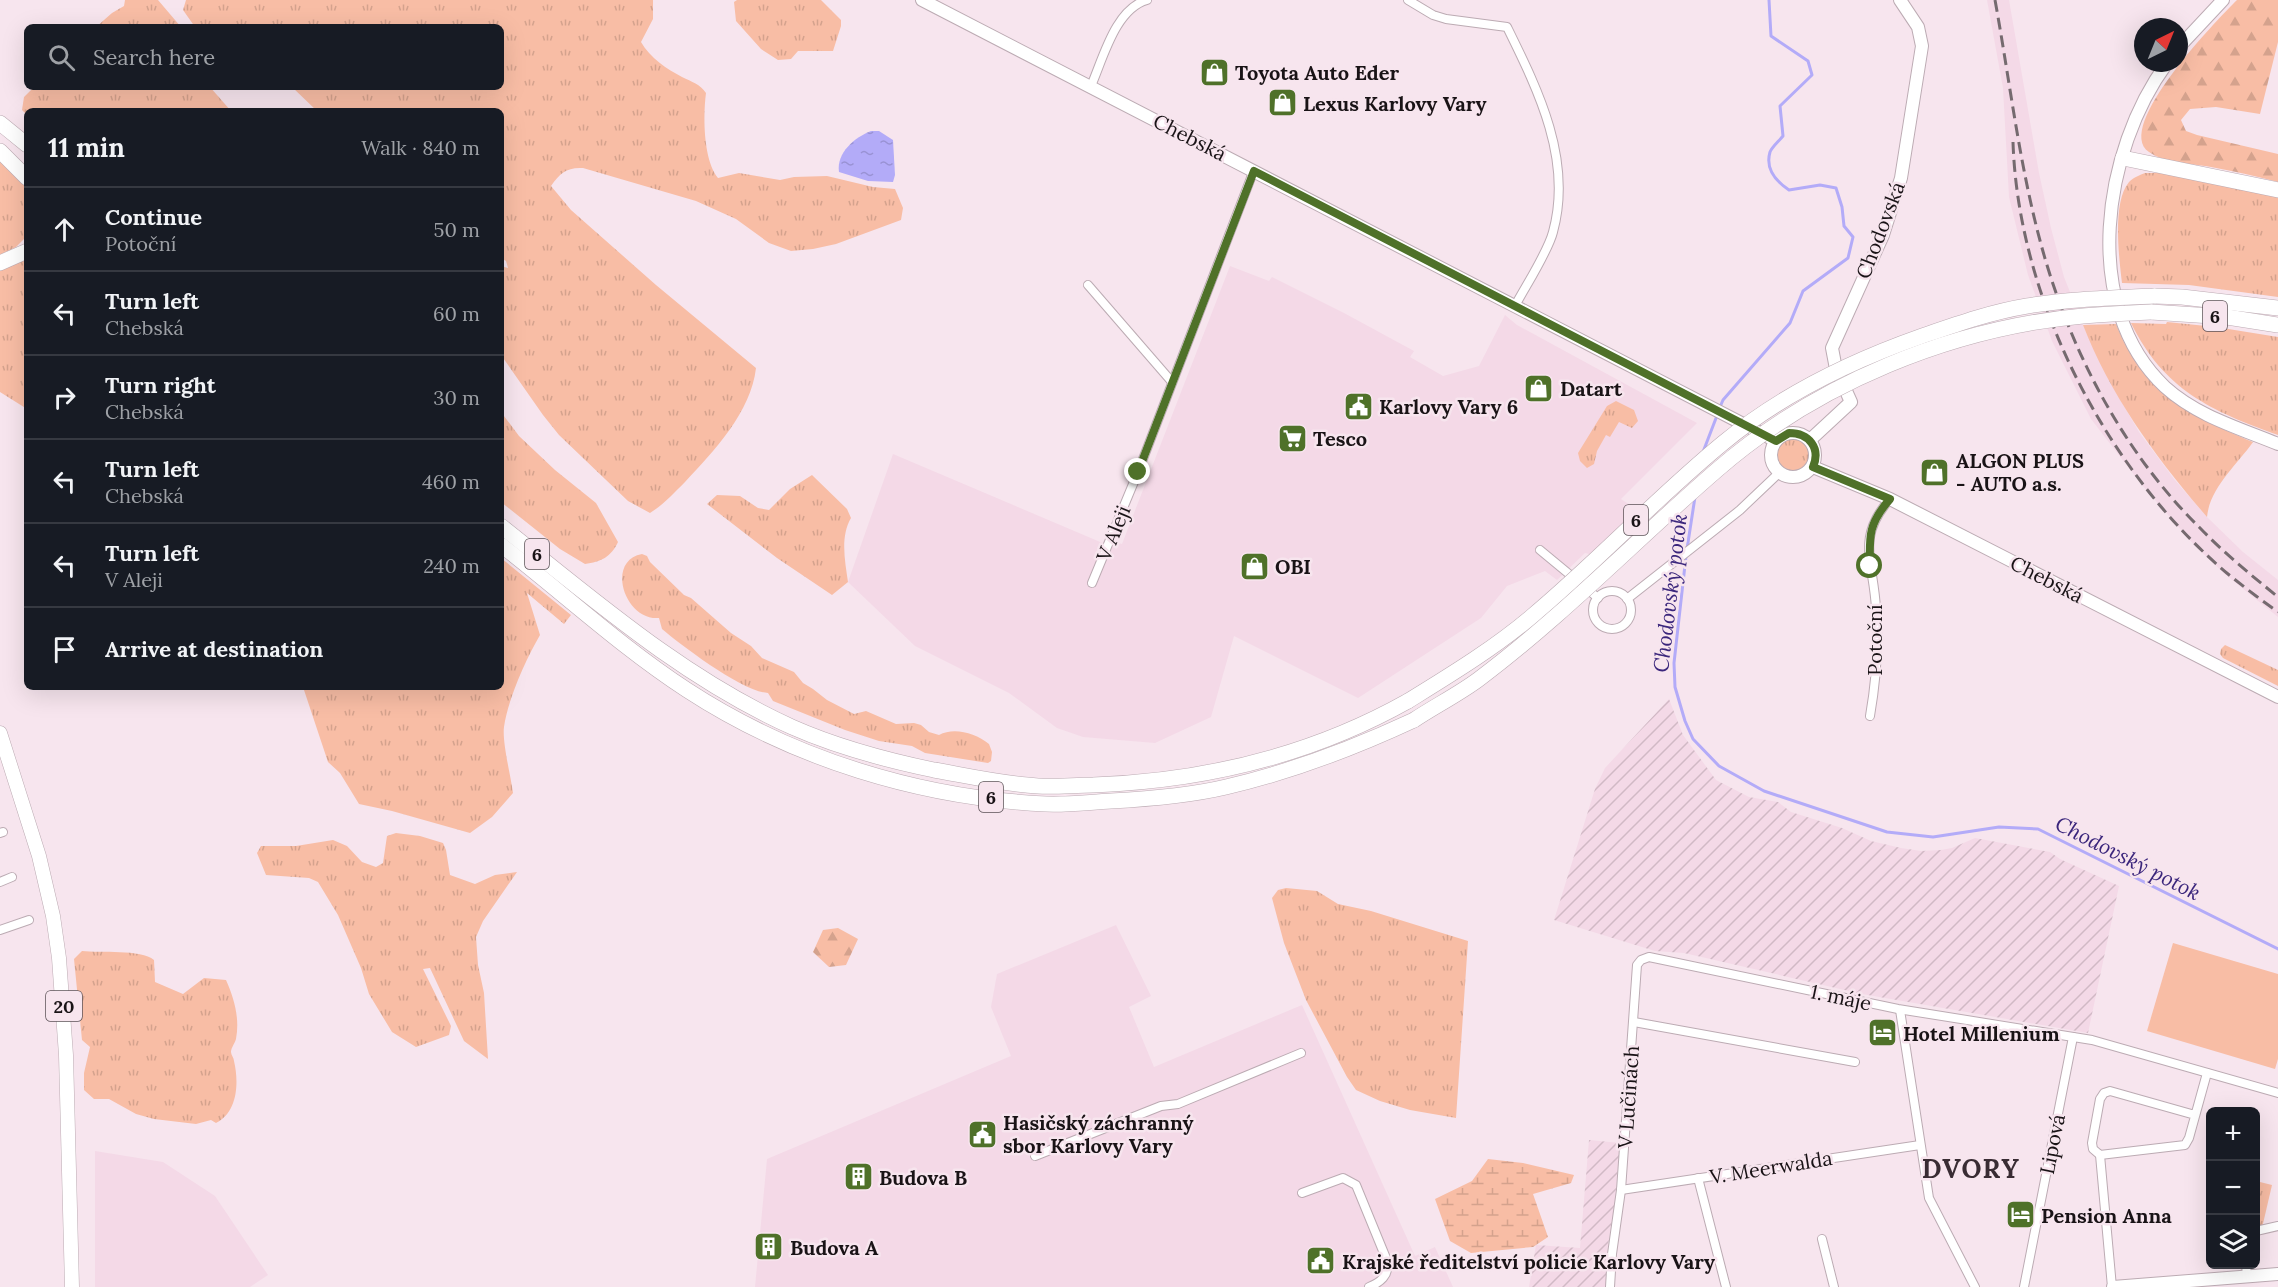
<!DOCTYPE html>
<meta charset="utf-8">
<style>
:root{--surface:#171b24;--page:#20242c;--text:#f1f3f6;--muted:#9ea1a6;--line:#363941}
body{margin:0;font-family:Lora,serif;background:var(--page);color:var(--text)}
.controls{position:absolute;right:18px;bottom:18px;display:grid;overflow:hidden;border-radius:9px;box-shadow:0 6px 24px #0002}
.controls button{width:54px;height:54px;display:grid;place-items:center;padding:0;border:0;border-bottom:2px solid var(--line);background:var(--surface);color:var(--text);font:30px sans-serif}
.compass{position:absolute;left:2134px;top:18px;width:54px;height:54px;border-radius:50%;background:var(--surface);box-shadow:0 6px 24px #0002;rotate:43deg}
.stop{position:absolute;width:18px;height:18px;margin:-14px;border:4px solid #4f7129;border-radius:50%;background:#fff}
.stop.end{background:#4f7129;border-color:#fff;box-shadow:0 2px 6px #0008}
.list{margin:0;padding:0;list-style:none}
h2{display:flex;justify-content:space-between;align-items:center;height:78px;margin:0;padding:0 24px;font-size:26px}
h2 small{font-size:20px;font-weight:400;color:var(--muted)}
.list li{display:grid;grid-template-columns:39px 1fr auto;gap:18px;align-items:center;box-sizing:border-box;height:84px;padding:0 24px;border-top:2px solid var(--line)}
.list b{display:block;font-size:22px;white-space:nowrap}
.list p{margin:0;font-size:20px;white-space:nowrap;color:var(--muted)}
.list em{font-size:20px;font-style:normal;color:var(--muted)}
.icon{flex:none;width:33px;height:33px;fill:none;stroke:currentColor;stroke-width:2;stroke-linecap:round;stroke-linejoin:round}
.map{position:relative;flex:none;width:2278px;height:1287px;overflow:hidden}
.search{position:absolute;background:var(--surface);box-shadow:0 6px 24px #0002;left:24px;top:24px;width:480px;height:66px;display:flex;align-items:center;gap:15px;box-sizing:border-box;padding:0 21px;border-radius:9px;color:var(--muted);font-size:22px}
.panel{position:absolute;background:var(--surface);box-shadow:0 6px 24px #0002;left:24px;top:108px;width:480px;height:582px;border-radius:9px}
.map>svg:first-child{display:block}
.built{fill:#f4d9e7}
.industrial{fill:url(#industrial-furrows)}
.grass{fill:url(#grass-tufts)}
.forest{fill:url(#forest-firs)}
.wetland{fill:url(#wetland-marsh)}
.pitch{fill:#f8bda5}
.water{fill:url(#water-ripples)}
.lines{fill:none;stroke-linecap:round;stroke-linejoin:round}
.stream{stroke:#b3abf8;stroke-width:3}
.street-casing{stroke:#bcabb3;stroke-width:10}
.secondary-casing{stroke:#bcabb3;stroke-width:14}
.primary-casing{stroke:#bcabb3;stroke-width:15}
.highway-casing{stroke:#bcabb3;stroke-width:16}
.street{stroke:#fff;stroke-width:8}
.secondary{stroke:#fff;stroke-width:12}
.primary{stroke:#fff;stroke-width:14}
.highway{stroke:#fff;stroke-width:15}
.rail{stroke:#756a6f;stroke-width:3;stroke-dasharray:12 6;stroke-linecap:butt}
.highway-bridge-casing{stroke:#bcabb3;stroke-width:16;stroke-linecap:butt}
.highway-bridge{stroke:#fff;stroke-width:15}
.route{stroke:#4f7129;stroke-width:8}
.labels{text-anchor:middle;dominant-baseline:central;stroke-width:5;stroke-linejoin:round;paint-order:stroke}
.shield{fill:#f7e5ee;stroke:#5c5257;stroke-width:1.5}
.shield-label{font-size:18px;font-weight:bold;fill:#191316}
.poi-label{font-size:20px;font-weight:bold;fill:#191316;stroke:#f7e5ee;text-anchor:start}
.street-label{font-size:20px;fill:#191316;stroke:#f7e5ee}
.water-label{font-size:21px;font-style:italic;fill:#3b267c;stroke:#f7e5ee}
.district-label{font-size:26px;font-weight:bold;letter-spacing:1.5px;fill:#392c33;stroke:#f7e5ee}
</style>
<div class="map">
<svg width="2278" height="1287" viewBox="0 0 2278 1287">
<defs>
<pattern id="industrial-furrows" width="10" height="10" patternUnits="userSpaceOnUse" patternTransform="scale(1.5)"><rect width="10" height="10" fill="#f4d9e7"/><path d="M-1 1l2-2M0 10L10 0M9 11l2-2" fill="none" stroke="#d1b9c5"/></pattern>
<pattern id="grass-tufts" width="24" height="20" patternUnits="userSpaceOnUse" patternTransform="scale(1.5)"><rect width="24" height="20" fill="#f8bda5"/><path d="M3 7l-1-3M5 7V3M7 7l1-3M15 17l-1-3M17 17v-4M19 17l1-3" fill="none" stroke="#d4a28d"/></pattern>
<pattern id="forest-firs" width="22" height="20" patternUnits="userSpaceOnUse" patternTransform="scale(1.5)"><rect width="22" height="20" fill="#f8bda5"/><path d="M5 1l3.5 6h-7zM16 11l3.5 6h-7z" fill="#d4a28d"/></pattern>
<pattern id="wetland-marsh" width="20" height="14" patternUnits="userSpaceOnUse" patternTransform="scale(1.5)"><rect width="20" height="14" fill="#f8bda5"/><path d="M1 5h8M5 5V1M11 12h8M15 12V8" fill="none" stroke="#d4a28d"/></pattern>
<pattern id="water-ripples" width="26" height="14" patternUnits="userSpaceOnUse" patternTransform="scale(1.5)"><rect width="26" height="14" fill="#b3abf8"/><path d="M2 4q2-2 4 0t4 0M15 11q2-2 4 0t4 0" fill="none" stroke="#9992d4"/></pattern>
</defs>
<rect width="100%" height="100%" fill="#f7e5ee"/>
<g class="built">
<path d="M1987 0H2009L2039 173 2051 228 2064 277 2086 332 2113 387 2139 432 2174 479 2207 517 2243 552 2278 580V617L2226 575 2195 546 2142 485 2091 419 2052 341 2028 275 2009 197 2003 88Z"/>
<path d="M1230 266 1269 281 1272 277 1344 313 1414 351 1410 357 1443 376 1479 366 1505 315 1517 325 1697 423 1621 499 1633 507 1630 522 1593 555 1585 553 1557 580 1545 571 1507 586 1481 618 1358 698 1234 636 1211 717 1155 743 1083 737 1057 728 1009 693 915 646 848 582 893 454 1112 547 1115 542 1122 544Z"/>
<path d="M1116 925 1151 996 1129 1007 1154 1067 1302 1005 1415 1256 1435 1247 1453 1287H755L767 1159 1011 1056 991 1007 997 974Z"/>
<path d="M95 1151 163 1162 215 1196 268 1275 250 1287H95Z"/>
</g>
<g class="industrial">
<path d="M1669 699 1683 735 1716 780 1749 797 1778 802 1791 812 1842 828 1871 841 1901 848 1921 851 1941 850 1952 848 1975 838 2050 852 2060 859 2119 886 2088 1033 1862 994 1684 953 1655 951 1554 920 1595 789 1605 768Z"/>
<path d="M1589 1140 1620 1143 1615 1200 1607 1252 1606 1287H1529L1536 1245 1580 1248Z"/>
</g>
<g class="grass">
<path d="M125 0H158L181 27H96L112 13 124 6Z"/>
<path d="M186 0H653V19L641 42C650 58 667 69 682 77 692 82 700 84 706 93 703 115 703 160 718 178L739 173 780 180 794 177 827 176 873 187 895 189 903 208 901 220 836 244 813 249 791 251 769 243 736 219 696 201 583 168C567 167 560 173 551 186L571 210 656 285 756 368C751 412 714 451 685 482 674 493 663 505 650 513L628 501 559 435 543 415 501 355V266L508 268 506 261 501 258V111H317L292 87H501V27H195L183 10Z"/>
<path d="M737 0H821L841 20V26L833 51H798L791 59 778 60 761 49 736 21 734 2Z"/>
<path d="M34 87H210L231 111H59L56 108 53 111H27V115L22 110 24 97Z"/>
<path d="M0 160 27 185V236L16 247 0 255Z"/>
<path d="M2145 173H2161L2278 196V297L2189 285 2122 283C2119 258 2112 202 2129 182 2134 177 2140 175 2145 173Z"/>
<path d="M27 259V409L0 392V270Z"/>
<path d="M2167 322 2216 327 2278 337V435C2211 411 2164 390 2131 323L2166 324Z"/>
<path d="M2116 324C2145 395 2186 414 2253 442 2237 465 2210 487 2207 517 2157 459 2111 397 2083 325Z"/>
<path d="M1616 401 1634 410 1638 421 1632 428 1619 422 1610 437 1606 435 1597 451 1594 464 1587 468 1580 461 1578 453 1607 406Z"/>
<path d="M501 412 519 436 555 470 596 503 618 542C611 557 601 562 585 564L560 549 501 502Z"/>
<circle cx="1794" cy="455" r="17"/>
<path d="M812 475 847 509 851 518C840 537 845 561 848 582L832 595 777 558 707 504 717 495 740 496 758 508 769 510 790 489Z"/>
<path d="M642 554 647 556 650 562 684 595 691 598 731 633 751 646 762 658 794 672 803 683 813 689 827 700 854 714 866 711 896 724 914 723 921 725 929 732 939 735C954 727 975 733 989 744L992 752 991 761 988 763 925 753 912 746 879 741 845 730 773 701 768 693C743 692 682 646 662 629L659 618C625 621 605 561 642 554Z"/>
<path d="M501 558 571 615 564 624 527 593 540 635C526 659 508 699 504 727 502 742 511 777 513 793L492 817 470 833 392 811 359 804 340 773 328 762 303 687H501Z"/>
<path d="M2225 645 2278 670V686L2223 658 2220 654 2221 649Z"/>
<path d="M396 833 420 836 443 843 446 850 450 875 475 884 495 875 517 872 483 921 476 937 478 965 484 993 488 1059 464 1041 430 968 423 969 451 1026 449 1035 416 1047 392 1032 369 994 361 968 338 915 318 882 309 878 266 875 257 853 261 846H296L333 840 347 846 362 862 376 867 383 863 387 836Z"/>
<path d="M1286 888 1317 891 1338 904 1371 911 1468 941 1456 1118 1410 1110 1380 1101 1356 1090 1347 1077 1306 1000 1284 943 1272 898 1278 890Z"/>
<path d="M82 951C100 953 141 949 154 960L155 982 183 994 204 978 226 980C234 998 240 1018 236 1039 235 1043 231 1048 231 1052 231 1055 234 1058 234 1061 239 1082 238 1112 216 1123L211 1120 196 1124 154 1119 136 1114 109 1099H94L84 1090V1073L90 1047 82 1040 74 959Z"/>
<path d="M2256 1181 2272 1185 2262 1228H2256Z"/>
</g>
<g class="forest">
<path d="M2237 0H2278V42L2260 114 2216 107 2190 109 2181 120 2186 131 2197 135 2278 154V182C2256 176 2233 171 2211 167 2191 163 2166 164 2149 152 2113 127 2217 20 2237 0Z"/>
<path d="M838 928 858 939 846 965 829 967 813 952 823 930Z"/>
</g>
<path class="wetland" d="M1488 1159 1523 1163 1574 1175 1571 1183 1533 1194 1548 1237 1533 1247 1471 1253 1450 1241 1435 1199 1472 1181Z"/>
<path class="pitch" d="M2173 943 2278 974V1059L2275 1069 2147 1031Z"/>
<path class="water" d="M871 131H879L893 140 895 175 893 182 868 181 839 172C836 153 855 137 871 131Z"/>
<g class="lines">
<g class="stream">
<path d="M1720 407 1723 400 1790 323 1803 291 1848 258 1853 237 1844 226 1842 207 1836 188 1820 185 1789 190C1777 182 1765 169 1770 152 1772 147 1779 141 1783 136L1780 106 1812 75 1808 61 1771 36 1769 0"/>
<path d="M1703 452 1718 413"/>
<path d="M1687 549 1695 497"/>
<path d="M1686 556 1674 663 1675 687 1685 721 1693 739 1719 766 1764 791 1887 832 1933 837 1999 827 2038 829 2278 949"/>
</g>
<defs>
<g id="street">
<path d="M1408 0 1433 15 1446 19 1507 27C1538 90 1573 160 1553 232 1548 252 1525 287 1515 306"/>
<path d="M1091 86C1103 59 1115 9 1147 0"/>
<path d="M1088 285 1172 382"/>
<path d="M1540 550 1598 598"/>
<path d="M1092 583 1138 472 1254 170"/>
<circle cx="1612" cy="610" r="19"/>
<path d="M1627 599 1740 510 1779 473"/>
<path d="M1870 716C1876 681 1879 644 1876 609 1874 563 1855 538 1890 499"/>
<path d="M0 833 3 832"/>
<path d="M0 882 12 877"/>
<path d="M0 930 29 920"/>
<path d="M1900 1010 1929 1198 1975 1287"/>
<path d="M1634 1022 1855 1062"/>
<path d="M2195 1115 2110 1091 2104 1093 2100 1099 2092 1143 2093 1149 2100 1155 2185 1145 2189 1138 2207 1073"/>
<path d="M2100 1155 2112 1287"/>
<path d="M1035 1156 1161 1106 1178 1104 1301 1053"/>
<path d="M1698 1178 1726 1287"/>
<path d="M1621 1190 1920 1145"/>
<path d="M1302 1193 1343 1178 1356 1185 1388 1263C1388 1276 1381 1282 1369 1287"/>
<path d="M2256 1231 2278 1226"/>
<path d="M1822 1239 1834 1287"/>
<path d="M2246 1264 2247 1277"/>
<path d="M1610 1287 1612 1254 1621 1190 1637 965 1641 960 1649 957 1898 1009 2092 1040 2278 1093"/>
<path d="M2024 1287 2073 1037"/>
</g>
<g id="secondary">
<path d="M922 0 1776 441"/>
<path d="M2179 47 2223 0"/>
<path d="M2167 63C2103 150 2079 306 2165 387 2197 416 2239 428 2278 444"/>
<circle cx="1793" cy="455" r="22"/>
<path d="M1810 440 1851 402 1836 369 1832 348 1883 235 1901 178 1922 46 1918 27 1900 0"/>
<path d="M1813 467 1890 499 2278 697"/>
<path d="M2113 1287 2278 1274"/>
</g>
<path id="primary" d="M0 733 39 856 53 916 59 958 66 1055 72 1287"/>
<g id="highway">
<path d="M0 123 27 145"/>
<path d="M0 151 27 178"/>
<path d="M2123 158 2278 190"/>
<path d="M0 263 27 251"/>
<path d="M2154 296 2182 297 2278 308"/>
<path d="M2151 312 2227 317 2278 325"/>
<path d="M501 526C593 599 683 678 792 727 837 747 886 760 934 770 968 776 1003 784 1038 786 1056 787 1075 785 1093 785 1204 781 1310 756 1408 701"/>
<path d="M501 545C563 593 621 647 687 690 793 759 920 798 1046 804 1068 805 1090 802 1111 801 1149 799 1188 796 1226 787 1290 772 1354 748 1414 720"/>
</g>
</defs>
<use href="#street" class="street-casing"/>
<use href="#secondary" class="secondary-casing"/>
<use href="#primary" class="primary-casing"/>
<use href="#highway" class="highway-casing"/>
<use href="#street" class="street"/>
<use href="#secondary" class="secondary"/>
<use href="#primary" class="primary"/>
<use href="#highway" class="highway"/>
<g class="rail">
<path d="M1995 0C2012 93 2022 190 2052 281 2082 372 2131 460 2200 528 2224 553 2251 575 2278 597"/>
<path d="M2013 142C2018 300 2107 472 2228 574 2244 587 2261 600 2278 612"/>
</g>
<defs>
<g id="highway-bridge">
<path d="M1408 701C1450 675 1493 649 1531 617 1598 561 1656 498 1723 443 1782 394 1851 361 1922 336 1957 324 1991 312 2027 306 2069 299 2111 298 2154 296"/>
<path d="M1414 720C1435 706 1459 694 1479 679 1564 615 1637 539 1717 470 1817 383 1952 328 2083 316 2106 314 2128 313 2151 312"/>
</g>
</defs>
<use href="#highway-bridge" class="highway-bridge-casing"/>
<use href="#highway-bridge" class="highway-bridge"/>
</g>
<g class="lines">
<path class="route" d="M1138 472 1254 171 1776 441 1789 433C1809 433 1821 448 1813 467L1890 499C1869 523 1869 535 1870 566"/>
</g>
<defs>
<symbol id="shop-square" viewBox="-11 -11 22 22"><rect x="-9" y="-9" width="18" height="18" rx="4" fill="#4f7129" stroke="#f7e5ee"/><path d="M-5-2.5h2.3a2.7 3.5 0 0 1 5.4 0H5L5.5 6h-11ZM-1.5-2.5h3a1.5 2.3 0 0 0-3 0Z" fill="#fff"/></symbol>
<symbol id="civic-square" viewBox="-11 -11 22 22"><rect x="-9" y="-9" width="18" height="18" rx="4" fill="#4f7129" stroke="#f7e5ee"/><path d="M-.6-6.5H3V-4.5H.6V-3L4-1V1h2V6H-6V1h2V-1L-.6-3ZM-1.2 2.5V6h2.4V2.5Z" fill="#fff"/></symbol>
<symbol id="supermarket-square" viewBox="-11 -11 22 22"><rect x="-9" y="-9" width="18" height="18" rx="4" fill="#4f7129" stroke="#f7e5ee"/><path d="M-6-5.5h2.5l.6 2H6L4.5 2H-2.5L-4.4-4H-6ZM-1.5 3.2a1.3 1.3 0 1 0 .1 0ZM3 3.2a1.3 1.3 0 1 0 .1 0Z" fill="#fff"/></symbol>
<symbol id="hotel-square" viewBox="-11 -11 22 22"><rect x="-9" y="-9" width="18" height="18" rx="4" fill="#4f7129" stroke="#f7e5ee"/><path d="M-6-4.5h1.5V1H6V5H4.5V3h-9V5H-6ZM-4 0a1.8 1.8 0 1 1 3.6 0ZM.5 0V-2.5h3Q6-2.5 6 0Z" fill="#fff"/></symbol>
<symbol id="building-square" viewBox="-11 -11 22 22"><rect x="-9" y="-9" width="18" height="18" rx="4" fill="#4f7129" stroke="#f7e5ee"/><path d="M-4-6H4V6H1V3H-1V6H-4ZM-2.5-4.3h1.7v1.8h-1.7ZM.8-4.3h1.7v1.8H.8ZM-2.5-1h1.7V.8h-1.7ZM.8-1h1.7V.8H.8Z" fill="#fff"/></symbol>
</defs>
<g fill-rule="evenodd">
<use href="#shop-square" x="1198" y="56" width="33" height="33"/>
<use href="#shop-square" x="1266" y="86" width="33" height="33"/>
<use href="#shop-square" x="1522" y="372" width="33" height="33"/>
<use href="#civic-square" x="1342" y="390" width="33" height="33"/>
<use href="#supermarket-square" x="1276" y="422" width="33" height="33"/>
<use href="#shop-square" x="1918" y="456" width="33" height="33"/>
<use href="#shop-square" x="1238" y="550" width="33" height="33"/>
<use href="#hotel-square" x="1866" y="1016" width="33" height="33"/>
<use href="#civic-square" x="966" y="1118" width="33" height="33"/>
<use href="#building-square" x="842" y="1160" width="33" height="33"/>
<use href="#hotel-square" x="2004" y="1198" width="33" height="33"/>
<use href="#building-square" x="752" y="1230" width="33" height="33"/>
<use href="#civic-square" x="1304" y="1244" width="33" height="33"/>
</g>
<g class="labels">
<g class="shield">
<rect x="2203" y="301" width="24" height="30" rx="4.5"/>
<rect x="1624" y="505" width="24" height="30" rx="4.5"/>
<rect x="525" y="539" width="24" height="30" rx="4.5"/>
<rect x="979" y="782" width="24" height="30" rx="4.5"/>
<rect x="46" y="991" width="36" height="30" rx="4.5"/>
</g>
<g class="shield-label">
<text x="2215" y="316">6</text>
<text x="1636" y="520">6</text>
<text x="537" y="554">6</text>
<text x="991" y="797">6</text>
<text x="64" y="1006">20</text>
</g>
<g class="poi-label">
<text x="1235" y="72">Toyota Auto Eder</text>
<text x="1303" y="103">Lexus Karlovy Vary</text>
<text x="1560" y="388">Datart</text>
<text x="1379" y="406">Karlovy Vary 6</text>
<text x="1313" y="438">Tesco</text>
<text x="1956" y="460">ALGON PLUS<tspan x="1956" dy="23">- AUTO a.s.</tspan></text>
<text x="1275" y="566">OBI</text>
<text x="1903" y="1033">Hotel Millenium</text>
<text x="1003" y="1122">Hasičský záchranný<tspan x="1003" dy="23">sbor Karlovy Vary</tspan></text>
<text x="879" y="1177">Budova B</text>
<text x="2041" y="1215">Pension Anna</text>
<text x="790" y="1247">Budova A</text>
<text x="1342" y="1261">Krajské ředitelství policie Karlovy Vary</text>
</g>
<g class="street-label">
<text transform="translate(1190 137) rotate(27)">Chebská</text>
<text transform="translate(1880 230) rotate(-69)">Chodovská</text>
<text transform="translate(1113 533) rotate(-68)">V Aleji</text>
<text transform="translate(2047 579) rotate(27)">Chebská</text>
<text transform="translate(1874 640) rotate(-90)">Potoční</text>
<text transform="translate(1841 997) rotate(12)">1. máje</text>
<text transform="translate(1628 1097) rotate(-86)">V Lučinách</text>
<text transform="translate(2052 1144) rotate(-79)">Lipová</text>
<text transform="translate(1771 1167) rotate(-9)">V. Meerwalda</text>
</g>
<g class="water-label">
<text transform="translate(1670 593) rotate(-83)">Chodovský potok</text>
<text transform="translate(2128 858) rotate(27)">Chodovský potok</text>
</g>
<g class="district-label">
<text x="1971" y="1168">DVORY</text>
</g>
</g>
</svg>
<div class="controls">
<button>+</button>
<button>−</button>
<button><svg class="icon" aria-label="layers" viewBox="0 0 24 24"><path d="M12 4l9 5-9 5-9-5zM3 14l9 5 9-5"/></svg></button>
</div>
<svg class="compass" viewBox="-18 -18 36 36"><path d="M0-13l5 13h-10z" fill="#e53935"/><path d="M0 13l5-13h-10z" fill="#9ea1a6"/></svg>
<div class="stop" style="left:1870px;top:566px"></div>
<div class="stop end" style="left:1138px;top:472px"></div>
<div class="search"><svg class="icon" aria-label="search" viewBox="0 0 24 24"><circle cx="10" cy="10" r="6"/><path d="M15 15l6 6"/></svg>Search here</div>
<section class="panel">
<h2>11 min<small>Walk · 840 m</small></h2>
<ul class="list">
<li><svg class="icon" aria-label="ahead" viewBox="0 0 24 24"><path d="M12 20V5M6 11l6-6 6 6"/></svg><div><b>Continue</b><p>Potoční</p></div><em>50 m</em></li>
<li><svg class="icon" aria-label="left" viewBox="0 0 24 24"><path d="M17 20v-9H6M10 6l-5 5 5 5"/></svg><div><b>Turn left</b><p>Chebská</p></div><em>60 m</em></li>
<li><svg class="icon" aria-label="right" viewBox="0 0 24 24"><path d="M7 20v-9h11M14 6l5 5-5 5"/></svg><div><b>Turn right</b><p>Chebská</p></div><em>30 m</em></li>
<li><svg class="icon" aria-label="left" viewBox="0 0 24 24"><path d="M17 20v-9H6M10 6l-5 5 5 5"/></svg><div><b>Turn left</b><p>Chebská</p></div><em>460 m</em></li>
<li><svg class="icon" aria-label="left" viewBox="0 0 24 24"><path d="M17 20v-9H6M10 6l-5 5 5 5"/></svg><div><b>Turn left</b><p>V Aleji</p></div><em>240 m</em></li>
<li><svg class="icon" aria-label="arrive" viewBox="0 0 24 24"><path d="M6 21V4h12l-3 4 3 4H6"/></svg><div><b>Arrive at destination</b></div></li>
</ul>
</section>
</div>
